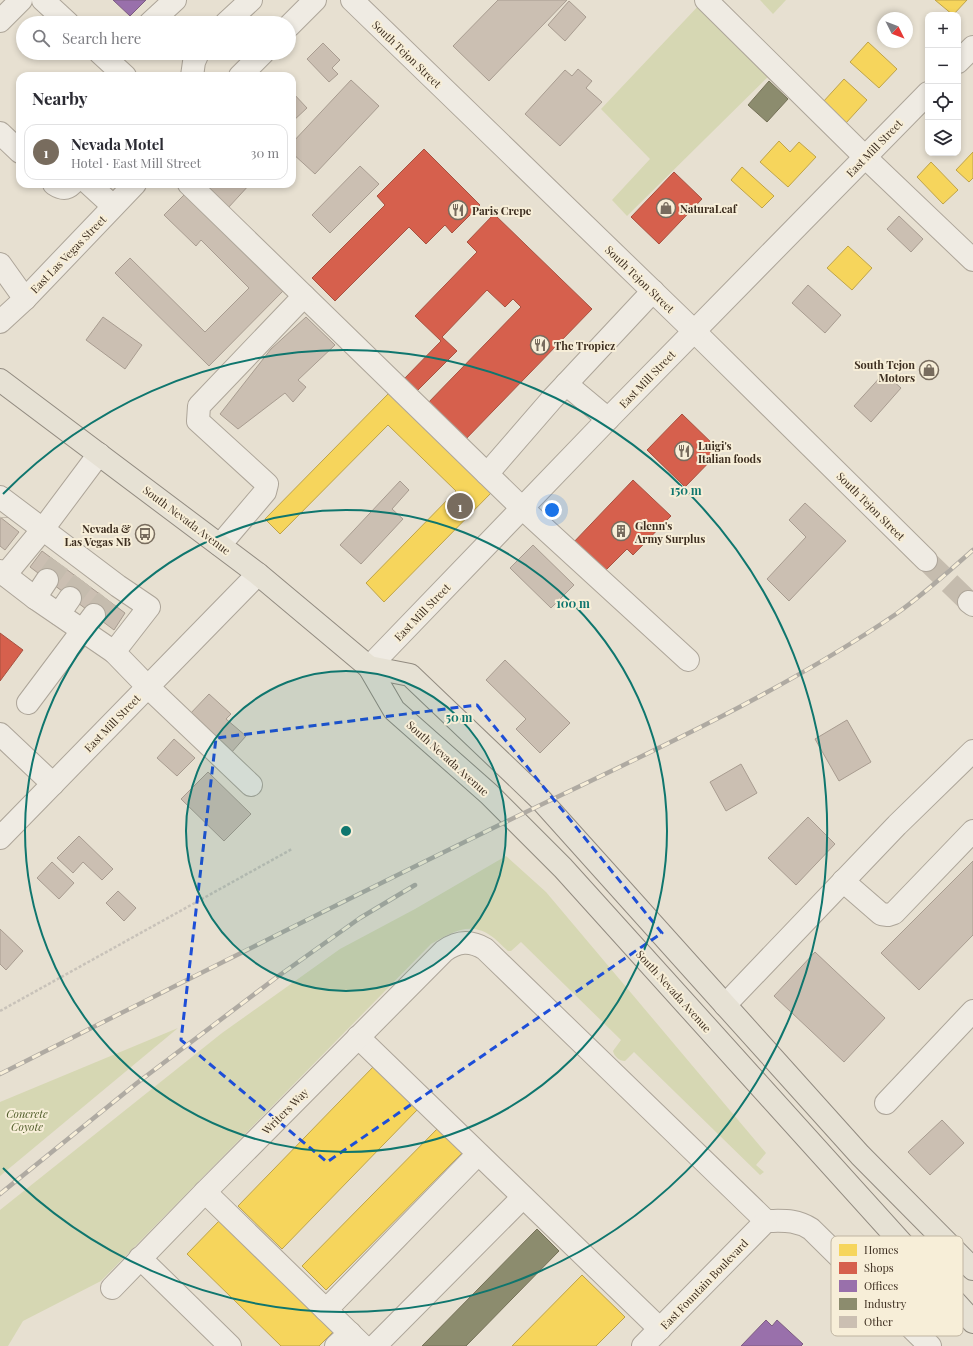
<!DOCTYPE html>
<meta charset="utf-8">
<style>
:root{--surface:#fff;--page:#f7f7f7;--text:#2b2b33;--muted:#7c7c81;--line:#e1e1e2;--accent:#786c5e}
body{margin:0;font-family:"Playfair Display",serif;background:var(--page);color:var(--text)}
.controls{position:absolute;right:12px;top:12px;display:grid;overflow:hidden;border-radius:8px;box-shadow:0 2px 6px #0003}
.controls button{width:36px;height:36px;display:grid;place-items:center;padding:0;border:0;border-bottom:1px solid var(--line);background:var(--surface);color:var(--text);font:20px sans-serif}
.compass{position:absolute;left:877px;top:12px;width:36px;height:36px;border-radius:50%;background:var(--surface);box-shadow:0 2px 6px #0003;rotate:132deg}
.you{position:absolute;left:552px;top:510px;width:14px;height:14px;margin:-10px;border:3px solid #fff;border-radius:50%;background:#1a73e8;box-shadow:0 0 0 6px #1a73e833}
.badge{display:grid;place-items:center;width:26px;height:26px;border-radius:50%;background:var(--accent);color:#fff;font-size:13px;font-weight:700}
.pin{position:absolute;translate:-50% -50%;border:2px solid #fff;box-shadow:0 1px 4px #0006}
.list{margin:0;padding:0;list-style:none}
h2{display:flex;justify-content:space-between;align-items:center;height:52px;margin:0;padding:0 16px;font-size:17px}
h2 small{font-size:13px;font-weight:400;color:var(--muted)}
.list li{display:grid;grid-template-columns:26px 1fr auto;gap:12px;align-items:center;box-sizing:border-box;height:56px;margin:0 8px 8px;padding:0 8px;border:1px solid var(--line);border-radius:12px}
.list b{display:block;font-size:15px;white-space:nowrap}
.list p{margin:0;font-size:13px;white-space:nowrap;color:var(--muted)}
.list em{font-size:13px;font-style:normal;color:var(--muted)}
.icon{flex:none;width:22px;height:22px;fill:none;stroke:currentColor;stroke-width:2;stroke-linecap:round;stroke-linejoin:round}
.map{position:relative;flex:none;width:973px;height:1346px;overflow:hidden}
.search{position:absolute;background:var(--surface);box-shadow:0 2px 6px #0003;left:16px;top:16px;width:280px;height:44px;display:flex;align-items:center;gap:10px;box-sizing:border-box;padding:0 14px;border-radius:22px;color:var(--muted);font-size:15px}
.panel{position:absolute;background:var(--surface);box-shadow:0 2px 6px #0003;left:16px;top:72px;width:280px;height:116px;border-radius:12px}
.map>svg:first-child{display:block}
.green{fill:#d6d7b3}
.homes{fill:#f6d55c;stroke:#bea34a}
.shops{fill:#d6604d;stroke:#a85140}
.offices{fill:#9970ab;stroke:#7d5c81}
.industry{fill:#8c8c6e;stroke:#747057}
.building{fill:#cbbfb2;stroke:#a89c90}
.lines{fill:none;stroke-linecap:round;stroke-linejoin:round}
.minor-tunnel{stroke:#c5bcae;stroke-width:22;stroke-dasharray:22 11;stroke-linecap:butt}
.minor-casing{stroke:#ada599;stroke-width:24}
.major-casing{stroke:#928b80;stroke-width:24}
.path{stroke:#c8c2b9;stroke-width:2.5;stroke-dasharray:3 2;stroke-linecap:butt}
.minor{stroke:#efebe3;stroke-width:22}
.major{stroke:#e6e1d4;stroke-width:22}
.rail-casing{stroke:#afaaa2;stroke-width:4.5}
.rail{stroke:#f7eed8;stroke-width:3;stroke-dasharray:9;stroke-linecap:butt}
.marked{fill:none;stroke:#1d4ed8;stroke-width:3;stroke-dasharray:8 5;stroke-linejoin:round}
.ring{fill:none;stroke:#0f766e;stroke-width:2}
.labels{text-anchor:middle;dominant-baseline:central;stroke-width:4;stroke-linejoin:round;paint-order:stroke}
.street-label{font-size:11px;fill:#3d2e20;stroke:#f7eed8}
.poi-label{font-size:11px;font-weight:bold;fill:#3d2e20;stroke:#f7eed8;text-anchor:start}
.park-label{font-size:11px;font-style:italic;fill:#4d5a26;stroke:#f7eed8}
.key{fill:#f7eed8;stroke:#bfb4a1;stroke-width:1}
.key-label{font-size:11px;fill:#3d2e20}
.centre{fill:#0f766e;stroke:#f7eed8;stroke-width:2}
.ring-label{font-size:12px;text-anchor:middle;font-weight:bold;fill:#0f766e;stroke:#f7eed8;stroke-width:4;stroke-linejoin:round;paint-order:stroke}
</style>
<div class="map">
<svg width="973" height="1346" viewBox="0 0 973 1346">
<rect width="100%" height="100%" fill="#e7e0d1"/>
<g class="green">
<path d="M760 0H786L773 14Z"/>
<path d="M702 2 774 71 627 216 612 200 650 159 601 109Z"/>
<path d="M506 856 546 892 766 1153 756 1165 764 1172 760 1175 634 1052 625 1061C619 1061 614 1056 613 1051L621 1040 521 942 511 951H508C503 947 499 942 494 938 471 920 453 932 431 944L101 1281 23 1321 8 1346H0V1210L222 1033 340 949 415 909Z"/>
<path d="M178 1028 0 1176V1102Z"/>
</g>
<g class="homes">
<path d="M935 0H967L953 15Z"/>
<path d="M868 42 897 69 879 88 850 62Z"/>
<path d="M844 79 867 100 846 123 823 102Z"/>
<path d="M779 141 790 152 799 142 816 157 788 187 760 162Z"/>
<path d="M973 152V178L969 182 956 170Z"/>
<path d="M931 162 958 190 943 204 917 177Z"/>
<path d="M742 167 774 196 762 208 731 180Z"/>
<path d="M848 246 872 268 852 290 827 268Z"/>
<path d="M389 393 491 493 384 602 366 583 456 491 388 425 280 534 265 519Z"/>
<path d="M374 1066 418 1109 282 1249 238 1206Z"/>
<path d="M439 1127 464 1151 326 1290 302 1266Z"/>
<path d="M219 1221 333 1332 319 1346H281L187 1254Z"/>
<path d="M582 1275 625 1317 596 1346H512Z"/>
</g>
<g class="shops">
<path d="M424 149 480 205 452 233 445 225 426 244 409 227 335 301 312 278 385 205 377 196Z"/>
<path d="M674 172 702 199 659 244 631 217Z"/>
<path d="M494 214 592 309 463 442 426 405 521 307 513 299 505 307 487 290 442 337 457 351 416 392 403 380 441 341 415 316 477 252 467 242Z"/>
<path d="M682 414 720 451 685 487 647 450Z"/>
<path d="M633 480 671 516 633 555 627 549 601 575 571 545Z"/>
<path d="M0 633 23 650 0 681Z"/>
</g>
<g class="offices">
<path d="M113 0H146L130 16Z"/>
<path d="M766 1320 772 1326 777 1320 803 1344 801 1346H741Z"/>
</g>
<g class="industry">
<path d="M769 81 788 99 767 122 748 105Z"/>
<path d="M537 1229 559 1251 466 1346H422Z"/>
</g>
<g class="building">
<path d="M498 0H567L489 81 453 46Z"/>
<path d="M569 1 586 17 565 41 548 25Z"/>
<path d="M323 43 340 60 332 68 338 74 329 82 307 59Z"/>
<path d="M578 69 592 81 586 88 602 102 560 146 525 114 565 70 572 76Z"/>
<path d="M351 80 379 106 315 174 292 153V143Z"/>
<path d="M292 92 307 108 292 122Z"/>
<path d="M360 166 379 184 330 233 312 215Z"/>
<path d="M203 184H250L228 208Z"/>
<path d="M186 193 284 290 209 366 115 273 130 258 205 332 249 288 201 240 196 246 164 215Z"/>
<path d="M899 216 923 239 911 252 887 229Z"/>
<path d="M808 285 841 315 825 333 792 303Z"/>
<path d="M103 317 142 345 125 369 86 340Z"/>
<path d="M306 317 335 345 298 380 306 387 293 402 285 393 238 429 220 414 271 349Z"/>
<path d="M884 373 901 388 871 422 854 406Z"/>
<path d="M400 481 409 490 392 509 403 519 361 564 340 545Z"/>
<path d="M805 503 846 541 789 601 767 579 806 537 789 520Z"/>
<path d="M0 517 19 532 5 550 0 546Z"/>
<path d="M533 545 574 585 551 608 510 568Z"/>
<path d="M42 551 125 613 114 630 30 567Z"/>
<path d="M505 660 570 723 540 753 516 729 526 719 486 680Z"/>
<path d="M209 694 231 714 226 719 246 736 231 753 189 715Z"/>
<path d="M847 720 871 762 839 781 815 739Z"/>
<path d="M174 739 195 758 177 776 157 758Z"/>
<path d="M741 764 757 793 726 811 710 782Z"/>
<path d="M208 772 251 814 224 841 181 799Z"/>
<path d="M808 817 835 844 796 885 768 858Z"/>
<path d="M79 836 113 869 102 880 83 862 73 873 57 858Z"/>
<path d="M973 861V935L919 990 881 953Z"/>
<path d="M52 862 74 883 59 899 37 878Z"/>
<path d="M118 891 136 908 124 921 106 903Z"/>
<path d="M0 929 23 951 6 970 0 964Z"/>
<path d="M815 952 885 1018 844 1062 774 996Z"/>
<path d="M942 1120 964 1143 930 1175 908 1152Z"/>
</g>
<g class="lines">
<g class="minor-tunnel">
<path d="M0 518V517"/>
<path d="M926 560 969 602"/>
<path d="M47 580 59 563"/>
<path d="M70 598 83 581"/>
<path d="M94 615 107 599"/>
</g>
<defs>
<g id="minor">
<path d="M43 0 68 23"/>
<path d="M352 0 694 331 926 560"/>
<path d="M706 0 865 157 973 260"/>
<path d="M0 21 21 0"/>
<path d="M150 23 175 0"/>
<path d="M226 23 251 0"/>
<path d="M289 26 315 0"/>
<path d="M100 53 125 76"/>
<path d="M958 62 973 47"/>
<path d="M192 76 194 62 198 53"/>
<path d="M240 76 263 53"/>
<path d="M0 133 20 152"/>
<path d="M54 184C60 188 66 190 72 184"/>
<path d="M89 184 113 206"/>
<path d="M189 184 522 508 688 660"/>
<path d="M0 264 25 299"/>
<path d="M0 322 25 299 135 184"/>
<path d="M566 384 608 419"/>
<path d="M487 474 552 399 653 291"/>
<path d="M0 497 118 586 149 607 114 652 148 687 251 785"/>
<path d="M220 545 265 492 267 484 198 421 199 406 304 296"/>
<path d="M0 571 35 598 114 652"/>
<path d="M5 575 43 529 99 454"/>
<path d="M35 598 47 580"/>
<path d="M969 602 973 605"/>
<path d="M59 614 70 598"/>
<path d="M369 667 608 419 928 93"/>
<path d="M28 703 94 615"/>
<path d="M0 734 53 784"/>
<path d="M0 838 258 574"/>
<path d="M843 881 881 914 888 915 894 913 973 831"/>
<path d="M725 1005 897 825 973 751"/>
<path d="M358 1037 660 1329"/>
<path d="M886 1103 973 1011"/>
<path d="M205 1192 363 1346"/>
<path d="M766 1221C783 1221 795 1219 811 1229L930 1346"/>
<path d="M140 1258 230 1346"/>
<path d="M112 1288 205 1192 444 951C458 941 470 940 485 949L766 1221"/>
<path d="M326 1310 478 1154"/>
<path d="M336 1346 350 1333"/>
<path d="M375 1346 523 1197"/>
<path d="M643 1346 766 1221"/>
</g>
<g id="major">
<path d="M0 380 258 574 369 667 394 710 489 794 563 868 973 1322"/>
<path d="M369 667 410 675 541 800 860 1155 973 1269"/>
</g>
</defs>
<use href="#minor" class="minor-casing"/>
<use href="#major" class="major-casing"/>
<path class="path" d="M0 1011 292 849"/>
<use href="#minor" class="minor"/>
<use href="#major" class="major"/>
<defs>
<g id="rail">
<path d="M0 1074C161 993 321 912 483 833 623 764 767 702 896 614 923 595 948 572 973 550"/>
<path d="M0 1194 137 1083 277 977 360 918 415 885"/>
</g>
</defs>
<use href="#rail" class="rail-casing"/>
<use href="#rail" class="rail"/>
</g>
<path class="marked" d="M477 705 662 933 327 1162 181 1040 216 738Z"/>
<circle cx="346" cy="831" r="160" fill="#0f766e" fill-opacity=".12"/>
<g class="ring">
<circle cx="346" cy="831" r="160"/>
<circle cx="346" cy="831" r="321"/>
<path d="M3 494A481 481 0 1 1 3 1168"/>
</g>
<defs>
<symbol id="shop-ring" viewBox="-11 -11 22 22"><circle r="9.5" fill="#f7eed8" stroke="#786c5e" stroke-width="1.5"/><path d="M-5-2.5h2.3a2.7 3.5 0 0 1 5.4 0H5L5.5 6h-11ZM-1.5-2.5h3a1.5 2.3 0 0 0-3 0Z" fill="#786c5e"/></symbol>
<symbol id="restaurant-ring" viewBox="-11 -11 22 22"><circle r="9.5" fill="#f7eed8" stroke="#786c5e" stroke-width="1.5"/><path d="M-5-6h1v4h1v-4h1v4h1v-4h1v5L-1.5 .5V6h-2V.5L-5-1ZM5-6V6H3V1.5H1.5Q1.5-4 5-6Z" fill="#786c5e"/></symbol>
<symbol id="building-ring" viewBox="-11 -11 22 22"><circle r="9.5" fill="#f7eed8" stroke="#786c5e" stroke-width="1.5"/><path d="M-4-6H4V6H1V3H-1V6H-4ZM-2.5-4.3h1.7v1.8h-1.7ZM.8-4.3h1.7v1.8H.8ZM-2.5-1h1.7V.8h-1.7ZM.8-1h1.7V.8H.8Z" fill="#786c5e"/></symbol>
<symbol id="bus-ring" viewBox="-11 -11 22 22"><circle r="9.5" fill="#f7eed8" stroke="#786c5e" stroke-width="1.5"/><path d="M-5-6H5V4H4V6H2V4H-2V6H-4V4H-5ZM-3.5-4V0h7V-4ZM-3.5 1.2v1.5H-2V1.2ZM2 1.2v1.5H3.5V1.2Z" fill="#786c5e"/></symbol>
</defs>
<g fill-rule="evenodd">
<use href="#shop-ring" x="655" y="197" width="22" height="22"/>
<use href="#restaurant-ring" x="447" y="199" width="22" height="22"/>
<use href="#restaurant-ring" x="529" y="334" width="22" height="22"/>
<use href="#shop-ring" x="918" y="359" width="22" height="22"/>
<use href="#restaurant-ring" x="673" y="440" width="22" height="22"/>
<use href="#building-ring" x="610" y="520" width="22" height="22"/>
<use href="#bus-ring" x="134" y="523" width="22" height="22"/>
</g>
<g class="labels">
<g class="street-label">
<text transform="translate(407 54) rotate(44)">South Tejon Street</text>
<text transform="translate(874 148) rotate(-46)">East Mill Street</text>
<text transform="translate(68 254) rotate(-46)">East Las Vegas Street</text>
<text transform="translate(640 279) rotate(44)">South Tejon Street</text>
<text transform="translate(647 379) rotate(-46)">East Mill Street</text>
<text transform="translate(871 506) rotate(45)">South Tejon Street</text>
<text transform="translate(187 520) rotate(37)">South Nevada Avenue</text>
<text transform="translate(422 612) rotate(-46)">East Mill Street</text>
<text transform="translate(112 723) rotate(-46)">East Mill Street</text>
<text transform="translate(448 758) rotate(42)">South Nevada Avenue</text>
<text transform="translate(674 991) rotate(48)">South Nevada Avenue</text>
<text transform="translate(285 1111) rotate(-45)">Writers Way</text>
<text transform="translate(704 1284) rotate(-46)">East Fountain Boulevard</text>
</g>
<g class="poi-label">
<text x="680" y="208">NaturaLeaf</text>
<text x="472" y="210">Paris Crepe</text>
<text x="554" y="345">The Tropicz</text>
<text x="915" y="364" text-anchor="end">South Tejon<tspan x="915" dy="13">Motors</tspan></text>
<text x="698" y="445">Luigi's<tspan x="698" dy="13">Italian foods</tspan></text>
<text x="635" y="525">Glenn's<tspan x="635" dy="13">Army Surplus</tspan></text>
<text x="131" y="528" text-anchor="end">Nevada &amp;<tspan x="131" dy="13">Las Vegas NB</tspan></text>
</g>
<g class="park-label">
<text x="27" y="1113">Concrete<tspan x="27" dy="13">Coyote</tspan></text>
</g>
</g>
<rect x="831" y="1236" width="132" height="100" rx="6" class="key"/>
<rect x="839" y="1244" width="18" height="12" fill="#f6d55c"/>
<rect x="839" y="1262" width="18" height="12" fill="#d6604d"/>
<rect x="839" y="1280" width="18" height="12" fill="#9970ab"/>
<rect x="839" y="1298" width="18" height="12" fill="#8c8c6e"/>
<rect x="839" y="1316" width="18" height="12" fill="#cbbfb2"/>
<g class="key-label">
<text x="864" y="1254">Homes</text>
<text x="864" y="1272">Shops</text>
<text x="864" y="1290">Offices</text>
<text x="864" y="1308">Industry</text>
<text x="864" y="1326">Other</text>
</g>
<circle cx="346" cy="831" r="6" class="centre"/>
<g class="ring-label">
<text x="686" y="495">150 m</text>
<text x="573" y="608">100 m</text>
<text x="459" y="722">50 m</text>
</g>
</svg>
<div class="controls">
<button>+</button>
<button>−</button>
<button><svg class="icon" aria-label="locate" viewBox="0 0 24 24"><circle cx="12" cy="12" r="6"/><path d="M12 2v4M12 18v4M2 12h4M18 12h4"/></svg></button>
<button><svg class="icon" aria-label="layers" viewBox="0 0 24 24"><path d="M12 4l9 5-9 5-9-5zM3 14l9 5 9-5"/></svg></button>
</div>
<svg class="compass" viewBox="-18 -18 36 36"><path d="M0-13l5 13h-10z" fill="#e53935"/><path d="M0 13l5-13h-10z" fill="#7c7c81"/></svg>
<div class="you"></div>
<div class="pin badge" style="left:460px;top:506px">1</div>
<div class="search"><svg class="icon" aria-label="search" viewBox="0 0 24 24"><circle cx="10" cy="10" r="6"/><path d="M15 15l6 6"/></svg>Search here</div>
<section class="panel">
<h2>Nearby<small></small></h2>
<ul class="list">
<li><span class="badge">1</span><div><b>Nevada Motel</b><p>Hotel · East Mill Street</p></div><em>30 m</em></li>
</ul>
</section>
</div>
